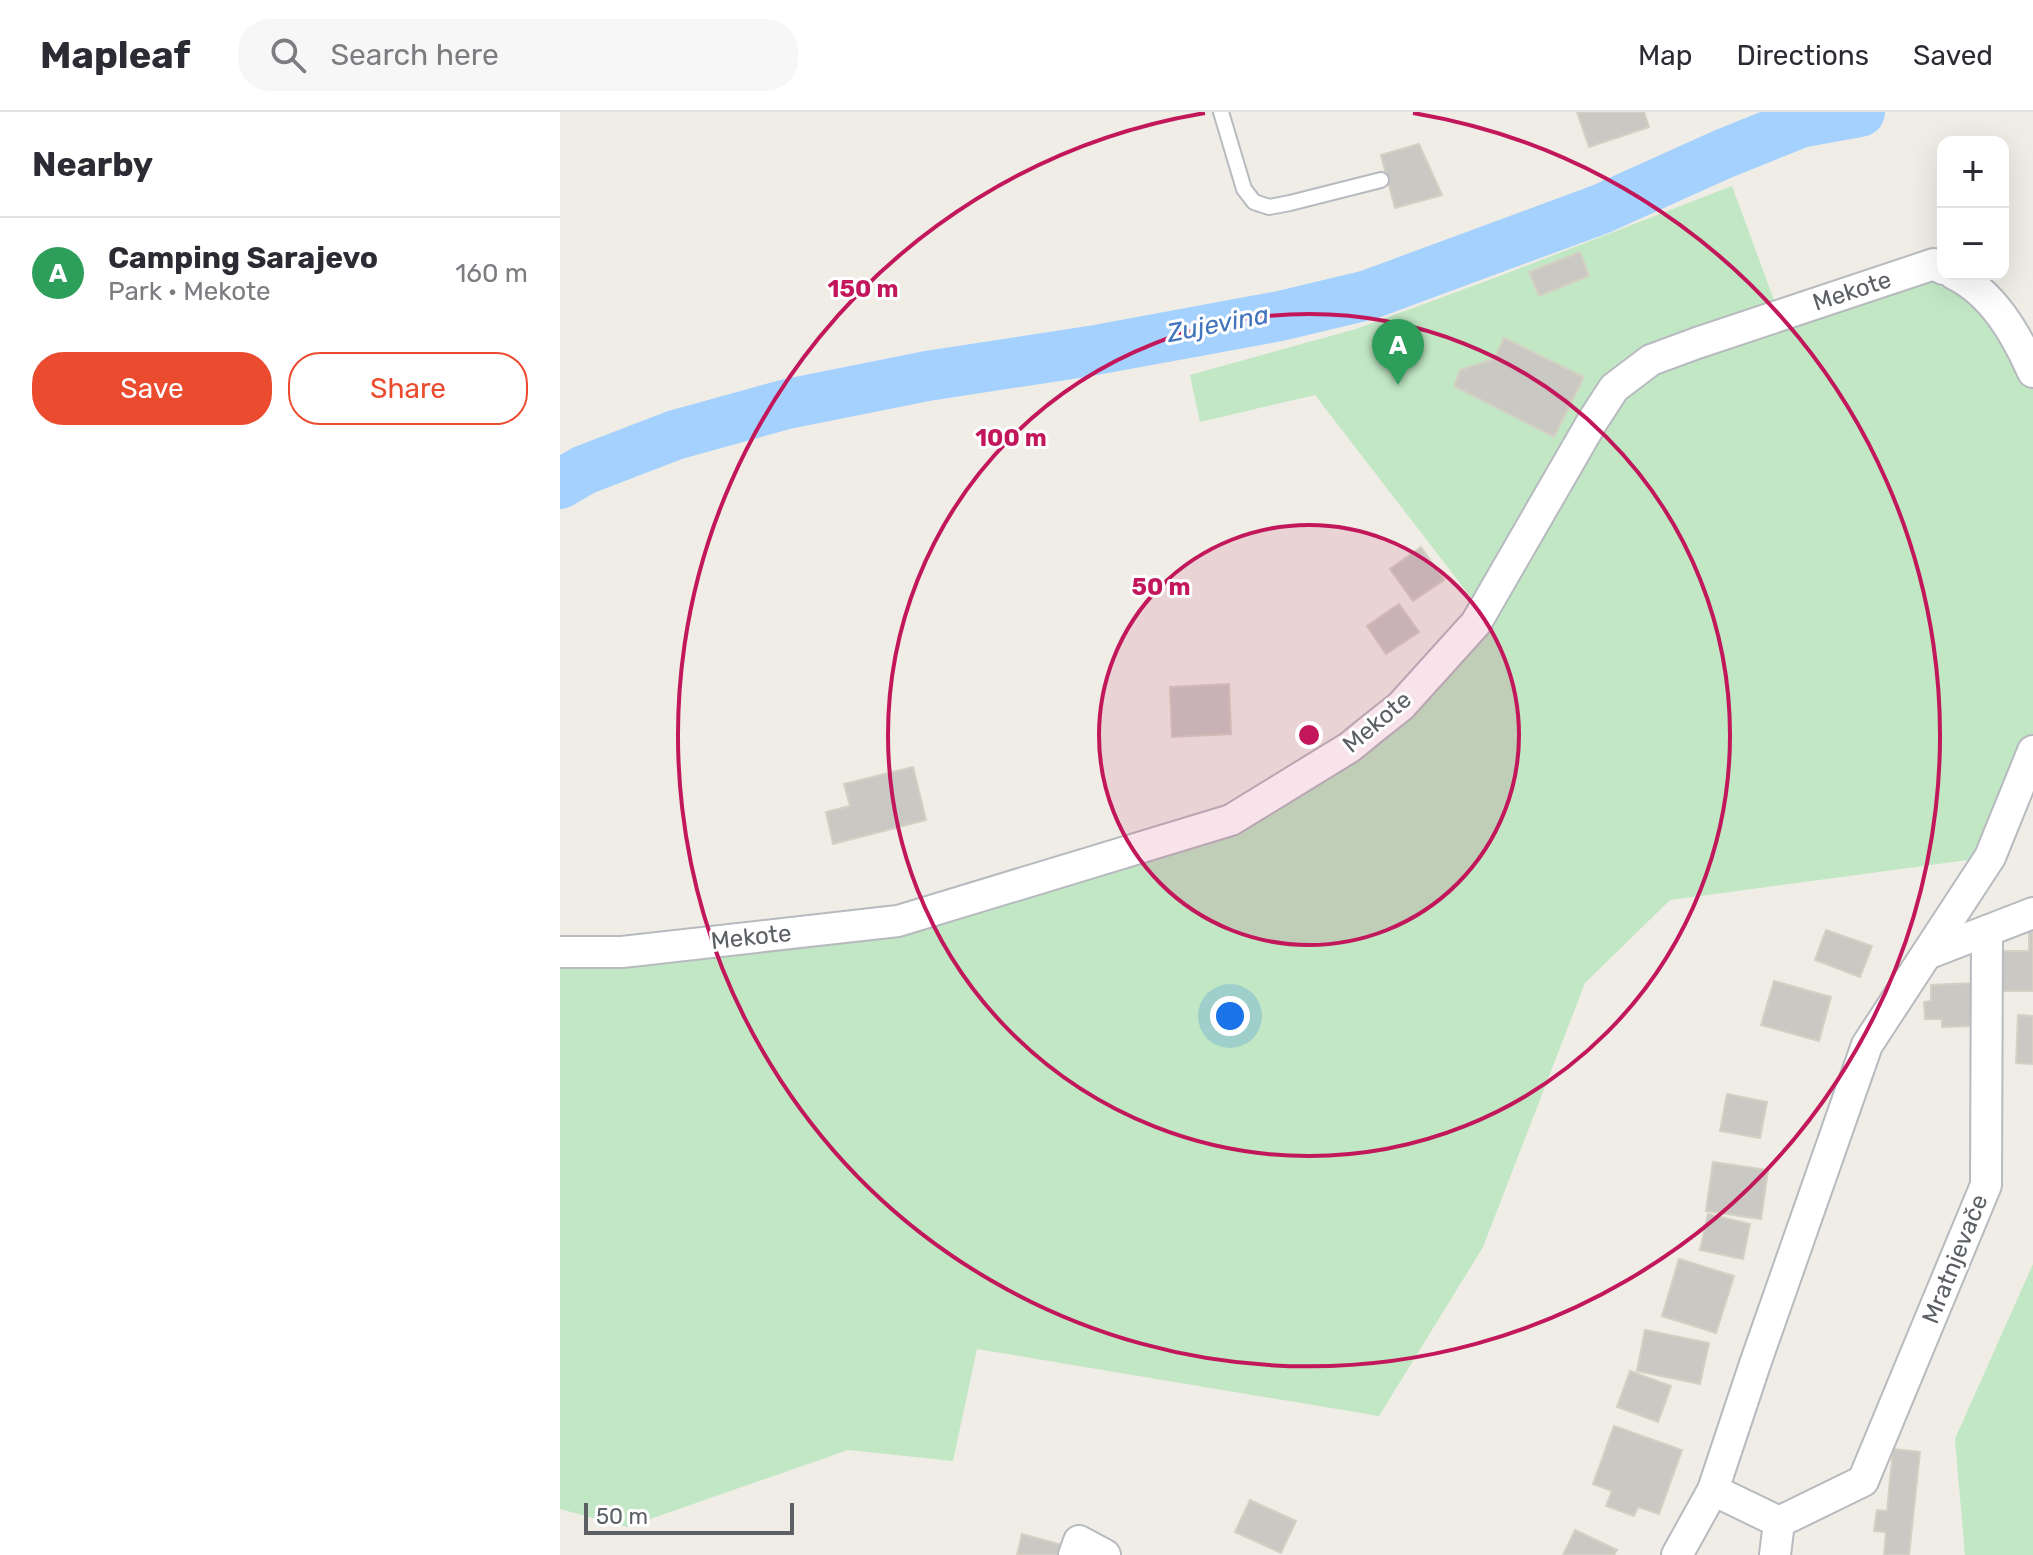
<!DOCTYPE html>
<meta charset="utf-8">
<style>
:root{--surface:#fff;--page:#f7f7f7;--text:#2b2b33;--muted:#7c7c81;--line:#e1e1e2;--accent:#eb4b2f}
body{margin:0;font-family:Rubik,sans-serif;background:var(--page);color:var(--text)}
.controls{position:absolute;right:24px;top:24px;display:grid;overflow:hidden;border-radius:16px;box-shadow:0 8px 32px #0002}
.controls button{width:72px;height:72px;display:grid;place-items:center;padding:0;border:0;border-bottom:2px solid var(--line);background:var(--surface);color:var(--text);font:40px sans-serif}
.scale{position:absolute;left:24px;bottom:20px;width:210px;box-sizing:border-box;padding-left:8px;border:4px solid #5c6065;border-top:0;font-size:22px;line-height:28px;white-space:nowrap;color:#5c6065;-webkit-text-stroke:6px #fff;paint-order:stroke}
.you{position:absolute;left:670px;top:904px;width:28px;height:28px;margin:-20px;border:6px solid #fff;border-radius:50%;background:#1a73e8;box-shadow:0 0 0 12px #1a73e833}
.badge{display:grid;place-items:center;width:52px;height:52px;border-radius:50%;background:var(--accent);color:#fff;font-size:26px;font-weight:700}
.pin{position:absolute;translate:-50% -66px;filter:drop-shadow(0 2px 4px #0008)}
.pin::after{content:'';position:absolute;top:42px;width:28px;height:24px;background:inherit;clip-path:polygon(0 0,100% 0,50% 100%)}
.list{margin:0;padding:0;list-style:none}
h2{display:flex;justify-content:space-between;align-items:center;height:104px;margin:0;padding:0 32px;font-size:34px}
h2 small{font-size:26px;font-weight:400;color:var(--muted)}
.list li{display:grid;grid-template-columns:52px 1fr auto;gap:24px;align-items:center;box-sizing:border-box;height:112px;padding:0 32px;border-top:2px solid var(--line)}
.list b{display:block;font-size:30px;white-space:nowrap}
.list p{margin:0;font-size:26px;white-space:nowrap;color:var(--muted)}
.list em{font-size:26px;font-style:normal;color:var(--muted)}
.actions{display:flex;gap:16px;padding:24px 32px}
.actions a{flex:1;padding:18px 0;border:2px solid var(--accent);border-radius:32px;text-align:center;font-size:28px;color:var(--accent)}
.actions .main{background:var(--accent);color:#fff}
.icon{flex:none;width:44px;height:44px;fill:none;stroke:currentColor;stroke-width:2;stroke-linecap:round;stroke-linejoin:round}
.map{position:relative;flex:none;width:1473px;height:1443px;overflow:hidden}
header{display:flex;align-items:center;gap:48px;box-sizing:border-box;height:112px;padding:0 40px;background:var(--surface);border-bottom:2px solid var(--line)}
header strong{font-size:38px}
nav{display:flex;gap:44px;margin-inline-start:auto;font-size:28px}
.search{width:560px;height:72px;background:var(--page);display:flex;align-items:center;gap:20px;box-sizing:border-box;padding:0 28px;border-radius:32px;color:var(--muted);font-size:30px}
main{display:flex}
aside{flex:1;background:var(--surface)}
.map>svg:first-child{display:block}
.green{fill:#c1e7c4}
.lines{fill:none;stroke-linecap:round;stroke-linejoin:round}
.river{stroke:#a5d1ff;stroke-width:50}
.building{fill:#cac8c2;stroke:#d4d0c3;stroke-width:2}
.lane-casing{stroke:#b7babf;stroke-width:18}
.street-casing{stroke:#b7babf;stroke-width:34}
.lane{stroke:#fff;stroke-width:14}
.street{stroke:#fff;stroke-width:30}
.ring{fill:none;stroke:#c2185b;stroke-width:4}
.labels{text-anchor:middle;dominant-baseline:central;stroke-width:6;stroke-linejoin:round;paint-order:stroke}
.street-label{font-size:24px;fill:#5c6065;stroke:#fff}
.water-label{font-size:26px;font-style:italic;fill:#4275bc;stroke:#fff}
.centre{fill:#c2185b;stroke:#fff;stroke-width:4}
.ring-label{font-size:24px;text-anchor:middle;font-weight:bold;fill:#c2185b;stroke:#fff;stroke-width:6;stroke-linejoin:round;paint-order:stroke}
</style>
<header>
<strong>Mapleaf</strong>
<div class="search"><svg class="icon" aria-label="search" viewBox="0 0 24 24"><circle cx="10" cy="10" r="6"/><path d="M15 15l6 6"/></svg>Search here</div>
<nav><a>Map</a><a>Directions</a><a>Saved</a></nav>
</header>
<main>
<aside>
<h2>Nearby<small></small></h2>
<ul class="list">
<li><span class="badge" style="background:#2e9e5b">A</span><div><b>Camping Sarajevo</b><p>Park · Mekote</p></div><em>160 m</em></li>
</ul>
<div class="actions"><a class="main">Save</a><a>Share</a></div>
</aside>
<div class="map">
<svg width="1473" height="1443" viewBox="0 0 1473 1443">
<rect width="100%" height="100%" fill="#efede5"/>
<g class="green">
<path d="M1172 74 1214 188 1096 239 913 488 755 283 640 310 630 263 796 217 945 162Z"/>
<path d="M1394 162 1473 260V639L1430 745 1110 788 1025 871 923 1135 819 1304 417 1237 393 1349 288 1338 67 1415 0 1397V840L338 809 671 708 790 635 916 511 1032 310 1091 248Z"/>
<path d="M1473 1152V1443H1405L1395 1327Z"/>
</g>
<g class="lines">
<path class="river" d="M0 372 24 358 115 323 227 292 367 264 530 239 720 204 808 183 1041 97 1163 42 1240 11 1300 0"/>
</g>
<g class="building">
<path d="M1017 0H1084L1089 15 1029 35Z"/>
<path d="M859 32 882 83 835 96 821 43Z"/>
<path d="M1020 140 1029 164 979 184 969 160Z"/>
<path d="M944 226 1024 265 994 325 894 274 900 258 934 247Z"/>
<path d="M861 435 884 468 853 489 830 457Z"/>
<path d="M839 492 859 520 826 542 807 514Z"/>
<path d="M669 572 671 622 612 625 610 575Z"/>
<path d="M353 655 366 708 273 732 266 700 290 694 284 672Z"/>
<path d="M1266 818 1312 834 1300 865 1255 848Z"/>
<path d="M1469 819H1473V879H1435L1434 839H1469Z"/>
<path d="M1214 869 1271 885 1259 929 1201 913Z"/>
<path d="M1414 871 1415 914 1382 915V907H1365L1364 890 1371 889V873Z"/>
<path d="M1458 903 1473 904V952L1456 951Z"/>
<path d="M1167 982 1207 990 1200 1026 1160 1019Z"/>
<path d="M1153 1050 1208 1058 1201 1107 1146 1099Z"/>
<path d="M1148 1102 1190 1112 1183 1147 1140 1138Z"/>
<path d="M1119 1147 1174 1164 1156 1221 1102 1204Z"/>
<path d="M1085 1218 1149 1231 1140 1272 1077 1259Z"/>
<path d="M1070 1259 1111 1274 1098 1310 1057 1295Z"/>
<path d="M1054 1314 1122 1338 1099 1402 1078 1395 1074 1404 1046 1394 1052 1379 1033 1372Z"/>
<path d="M1333 1337 1360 1340 1349 1443H1324L1326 1420 1314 1419 1317 1398 1327 1399Z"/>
<path d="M690 1388 736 1409 721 1441 675 1420Z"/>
<path d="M1015 1418 1057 1438 1054 1443H1003Z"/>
<path d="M462 1422 502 1433 499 1443H457Z"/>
</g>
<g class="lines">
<defs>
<path id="lane" d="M661 0 684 77 694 90 709 95 730 91 821 68"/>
<g id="street">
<path d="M1394 162C1433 181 1456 222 1473 260"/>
<path d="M0 840H62L338 809 671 708 790 635 812 617 841 594 916 511 1032 310 1054 276 1091 248 1137 231 1374 152 1383 157"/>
<path d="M1367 842 1473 801"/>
<path d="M1153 1378 1219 1410"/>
<path d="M1219 1410 1303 1369 1426 1073 1427 819"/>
<path d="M514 1443 519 1429 545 1443"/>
<path d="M1117 1443 1153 1378 1195 1252 1307 933 1430 745 1473 639"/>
<path d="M1215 1443 1219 1410"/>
</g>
</defs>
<use href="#lane" class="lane-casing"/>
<use href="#street" class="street-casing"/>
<use href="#lane" class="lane"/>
<use href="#street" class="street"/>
</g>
<circle cx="749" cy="623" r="210" fill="#c2185b" fill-opacity=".12"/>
<g class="ring">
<circle cx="749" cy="623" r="210"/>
<circle cx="749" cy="623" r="421"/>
<path d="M853 1A631 631 0 1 1 645 1"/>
</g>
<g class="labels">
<g class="street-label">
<text transform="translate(1292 179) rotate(-18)">Mekote</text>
<text transform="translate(817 610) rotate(-40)">Mekote</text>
<text transform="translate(191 825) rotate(-6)">Mekote</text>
<text transform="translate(1395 1147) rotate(-68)">Mratnjevače</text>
</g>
<g class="water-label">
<text transform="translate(658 212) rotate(-11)">Zujevina</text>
</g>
</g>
<circle cx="749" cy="623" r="12" class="centre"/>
<g class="ring-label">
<text x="303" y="185">150 m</text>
<text x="451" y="334">100 m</text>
<text x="601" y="483">50 m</text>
</g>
</svg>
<div class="controls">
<button>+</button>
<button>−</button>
</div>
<div class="scale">50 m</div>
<div class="you"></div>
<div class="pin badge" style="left:838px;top:273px;background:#2e9e5b">A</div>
</div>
</main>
